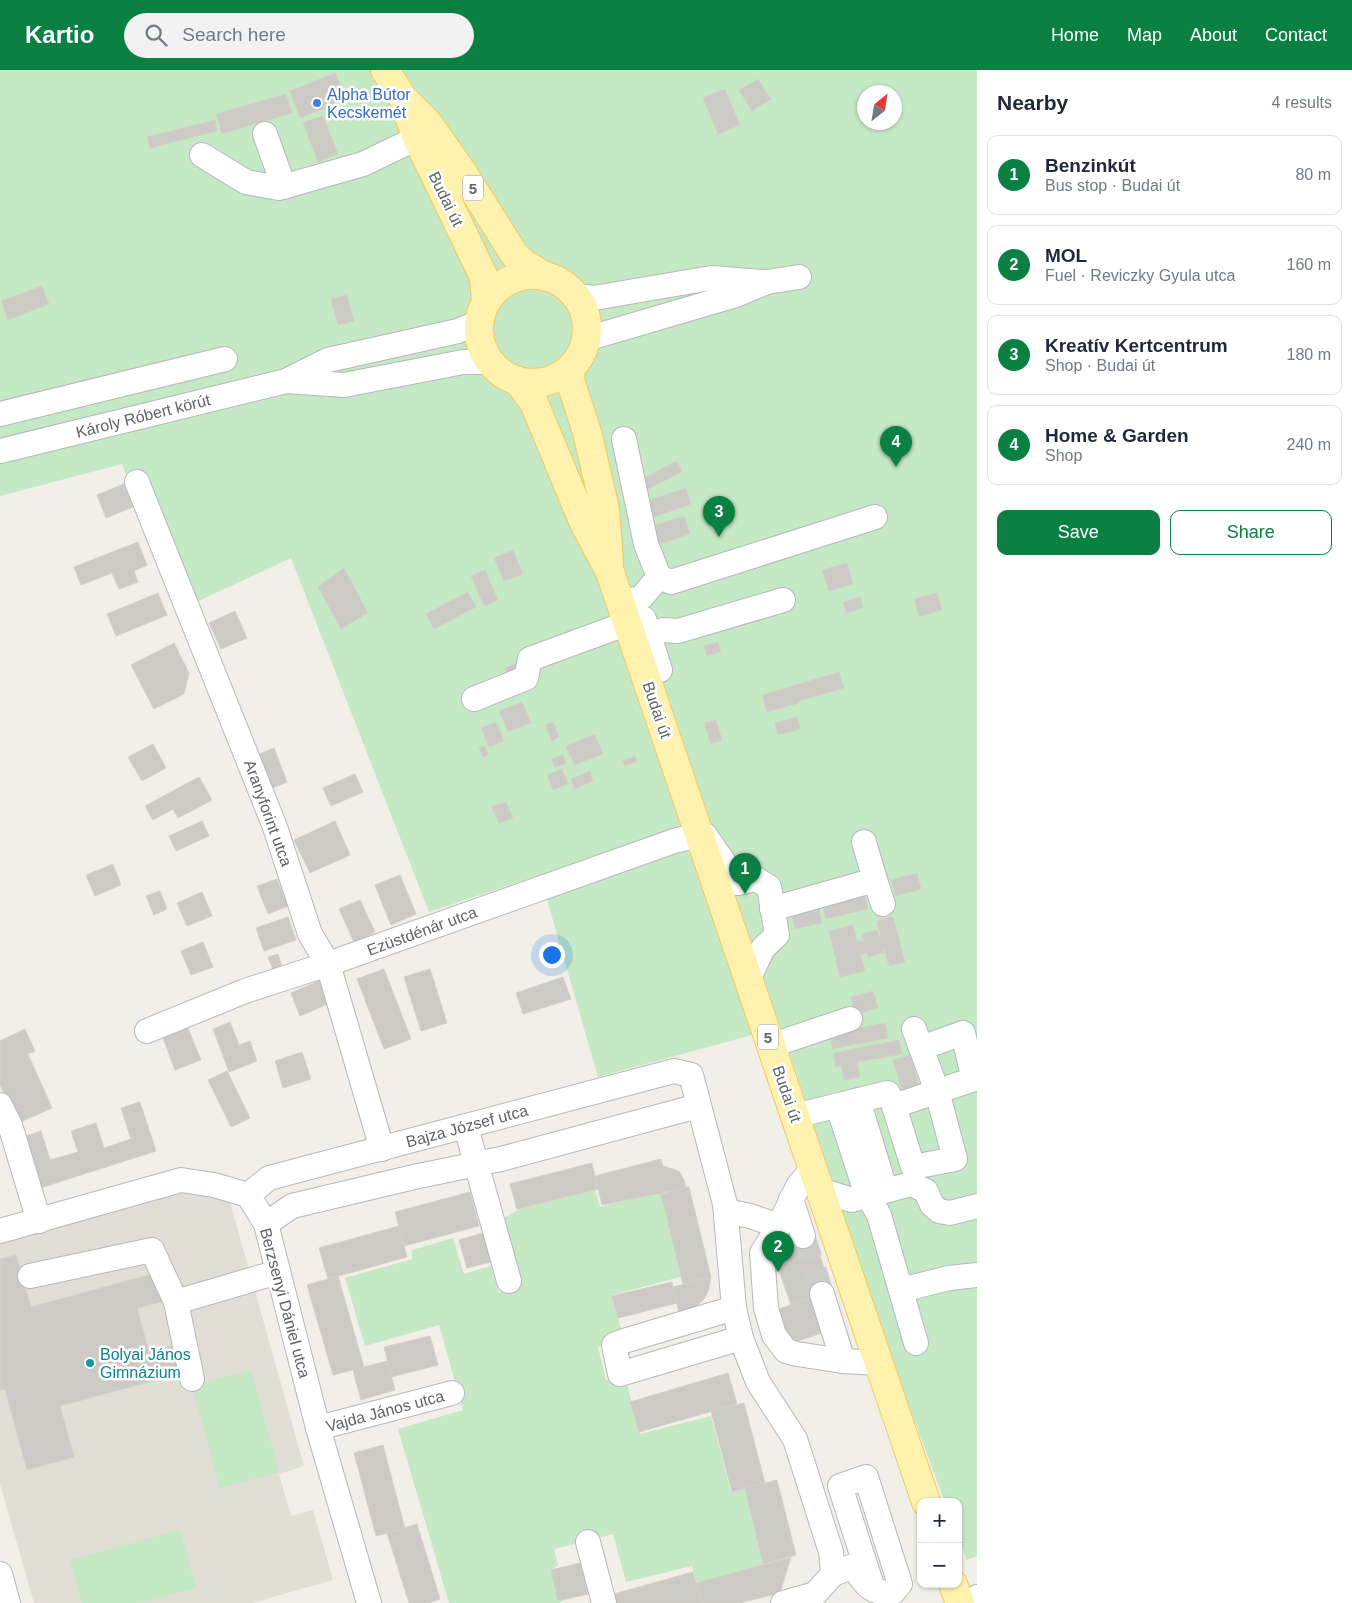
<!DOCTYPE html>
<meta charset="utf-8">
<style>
:root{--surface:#fff;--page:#f2f2f3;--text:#1f2937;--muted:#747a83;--line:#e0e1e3;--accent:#0b8043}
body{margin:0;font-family:Helvetica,sans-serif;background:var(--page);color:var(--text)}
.controls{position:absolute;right:15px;bottom:15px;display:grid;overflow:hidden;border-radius:10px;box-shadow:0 1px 4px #0004}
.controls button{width:45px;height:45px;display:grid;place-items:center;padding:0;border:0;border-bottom:1px solid var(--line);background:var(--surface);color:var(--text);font:25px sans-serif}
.compass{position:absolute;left:857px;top:15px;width:45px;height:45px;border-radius:50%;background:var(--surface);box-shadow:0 1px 4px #0004;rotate:30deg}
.you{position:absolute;left:551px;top:884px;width:18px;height:18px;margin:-12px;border:4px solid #fff;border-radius:50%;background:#1a73e8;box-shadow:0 0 0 8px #1a73e833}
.badge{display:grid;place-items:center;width:32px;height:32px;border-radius:50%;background:var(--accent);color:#fff;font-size:16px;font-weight:700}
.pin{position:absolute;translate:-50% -41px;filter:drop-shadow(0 1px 2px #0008)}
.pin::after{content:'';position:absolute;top:26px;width:18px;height:15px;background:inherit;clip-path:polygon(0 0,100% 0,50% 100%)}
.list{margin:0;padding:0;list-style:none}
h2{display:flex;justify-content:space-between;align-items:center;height:65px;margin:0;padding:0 20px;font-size:21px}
h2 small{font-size:16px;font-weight:400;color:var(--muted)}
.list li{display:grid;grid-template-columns:32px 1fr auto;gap:15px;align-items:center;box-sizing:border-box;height:80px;margin:0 10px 10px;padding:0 10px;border:1px solid var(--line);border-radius:10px}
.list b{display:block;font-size:19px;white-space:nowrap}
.list p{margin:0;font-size:16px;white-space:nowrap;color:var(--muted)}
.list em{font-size:16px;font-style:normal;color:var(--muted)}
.actions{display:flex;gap:10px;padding:15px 20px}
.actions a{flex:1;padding:11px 0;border:1px solid var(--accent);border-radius:10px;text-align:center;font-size:18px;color:var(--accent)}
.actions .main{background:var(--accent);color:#fff}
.icon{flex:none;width:28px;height:28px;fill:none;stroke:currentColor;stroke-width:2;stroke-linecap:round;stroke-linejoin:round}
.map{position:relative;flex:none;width:977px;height:1533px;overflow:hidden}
header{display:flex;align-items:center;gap:30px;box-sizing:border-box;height:70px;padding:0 25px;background:var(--accent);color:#fff}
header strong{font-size:24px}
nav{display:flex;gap:28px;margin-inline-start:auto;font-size:18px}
.search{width:350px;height:45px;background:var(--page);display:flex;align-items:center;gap:12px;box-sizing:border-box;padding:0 18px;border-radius:28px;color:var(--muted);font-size:19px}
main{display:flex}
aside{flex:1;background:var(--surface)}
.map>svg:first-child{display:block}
.education{fill:#e1ded6}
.green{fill:#c5e8c5;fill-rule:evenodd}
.building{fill:#cccac5;stroke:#d6d1c6}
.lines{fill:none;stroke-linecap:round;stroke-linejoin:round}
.minor-tunnel{stroke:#ccccc8;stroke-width:24;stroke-dasharray:24 12;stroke-linecap:butt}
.minor-casing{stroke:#b5b8bc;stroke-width:26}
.major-casing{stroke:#f2c960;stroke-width:30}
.minor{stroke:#fff;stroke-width:24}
.major{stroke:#fff2af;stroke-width:28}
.shop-dot{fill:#3f7fe0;stroke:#fff;stroke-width:2}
.culture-dot{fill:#0f9aa8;stroke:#fff;stroke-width:2}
.labels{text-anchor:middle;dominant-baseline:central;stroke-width:5;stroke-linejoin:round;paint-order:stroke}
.shield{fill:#fff;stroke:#8f9295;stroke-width:1}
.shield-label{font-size:15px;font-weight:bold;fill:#5f6368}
.shop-label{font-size:16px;fill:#366cbe;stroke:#fff;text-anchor:start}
.street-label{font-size:16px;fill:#5f6368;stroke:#fff}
.culture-label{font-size:16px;fill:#0d838f;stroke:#fff;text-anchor:start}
</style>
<header>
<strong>Kartio</strong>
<div class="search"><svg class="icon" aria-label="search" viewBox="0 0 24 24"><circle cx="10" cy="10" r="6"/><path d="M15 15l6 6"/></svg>Search here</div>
<nav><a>Home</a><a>Map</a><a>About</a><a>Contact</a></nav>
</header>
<main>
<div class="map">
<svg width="977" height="1533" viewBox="0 0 977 1533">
<rect width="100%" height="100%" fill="#f1efe8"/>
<path class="education" d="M182 1117 230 1132 304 1396 279 1404 291 1446 313 1440 333 1510 252 1533H34L0 1414V1168Z"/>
<g class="green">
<path d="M0 0H977V1486L967 1490 958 1466V1432H945L890 1285 781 957 598 1007 540 805 429 842 291 488 179 540 122 394 0 426ZM864 22H894V52H864Z"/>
<path d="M595 1119 600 1137 662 1121 684 1206 612 1225 624 1271 598 1277 606 1310 625 1306 640 1364 711 1346 731 1422 747 1418 766 1495 697 1513 692 1496 626 1512 613 1464 554 1479 558 1495 551 1500 558 1531 562 1533H449L398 1359 463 1340 439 1255 365 1276 345 1208 412 1189V1180L453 1168 464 1204 491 1196 499 1223 521 1210 504 1148 523 1137Z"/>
<path d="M251 1300 279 1402 220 1418 192 1316Z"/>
<path d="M180 1460 196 1518 141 1533H82L70 1490Z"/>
</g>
<g class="building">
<path d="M335 3 346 30 300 48 290 21Z"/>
<path d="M758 9 771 29 752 41 739 20Z"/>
<path d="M725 19 740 55 718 64 703 28Z"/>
<path d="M286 24 292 43 222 64 216 44Z"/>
<path d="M323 46 338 84 318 92 303 53Z"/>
<path d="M215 50 217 61 150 78 147 67Z"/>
<path d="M42 216 49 234 8 250 1 231Z"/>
<path d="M347 225 354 251 338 255 331 229Z"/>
<path d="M677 391 682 402 642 422 636 412Z"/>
<path d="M124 414 133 437 106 448 97 425Z"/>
<path d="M686 418 691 434 649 449 644 432Z"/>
<path d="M684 446 690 464 658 475 652 456Z"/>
<path d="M138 472 147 495 134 501 138 512 119 519 112 503 81 515 74 497Z"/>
<path d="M513 480 523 504 504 511 494 488Z"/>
<path d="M847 493 853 514 829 521 822 500Z"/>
<path d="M344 498 368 543 341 559 318 517Z"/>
<path d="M485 500 498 530 484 536 471 506Z"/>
<path d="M468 522 476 537 434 559 426 544Z"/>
<path d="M158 523 167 545 116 566 107 544Z"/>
<path d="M937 523 942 540 919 547 914 529Z"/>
<path d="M860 527 863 538 846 543 843 532Z"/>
<path d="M235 541 247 568 221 579 209 553Z"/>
<path d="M718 572 721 582 707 586 704 576Z"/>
<path d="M174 573 189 603 184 624 154 639 131 595Z"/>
<path d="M520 591 525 601 509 608 504 598Z"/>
<path d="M839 602 844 618 799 631V633L767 642 762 625Z"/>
<path d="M522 632 531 653 508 662 499 641Z"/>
<path d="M797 647 801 659 778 665 775 653Z"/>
<path d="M716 650 722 670 711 674 704 653Z"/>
<path d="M496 652 504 671 489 677 481 658Z"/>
<path d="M553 652 559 667 552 671 545 655Z"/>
<path d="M595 664 603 684 574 695 566 676Z"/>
<path d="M153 674 166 698 142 711 128 687Z"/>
<path d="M485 676 488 685 483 687 479 678Z"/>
<path d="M274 678 287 712 265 721 252 687Z"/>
<path d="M563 685 566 693 555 698 551 689Z"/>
<path d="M635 686 637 691 625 696 622 691Z"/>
<path d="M562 699 568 714 553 720 547 705Z"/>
<path d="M590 701 593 711 574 719 571 709Z"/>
<path d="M355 704 363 722 331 736 323 718Z"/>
<path d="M199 707 212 730 178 748 173 739 153 750 145 736Z"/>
<path d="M506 732 513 748 499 754 492 737Z"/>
<path d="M202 751 209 766 176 781 169 766Z"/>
<path d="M335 751 350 785 310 803 294 770Z"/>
<path d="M113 794 121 815 95 826 86 805Z"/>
<path d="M917 803 921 819 896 826 891 810Z"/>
<path d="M400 805 416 844 391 855 375 815Z"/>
<path d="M277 809 288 836 268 844 257 816Z"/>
<path d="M160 821 167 839 154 845 146 826Z"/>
<path d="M202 822 212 846 187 856 177 833Z"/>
<path d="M864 822 868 839 826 849 822 833Z"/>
<path d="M360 830 375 862 354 872 339 839Z"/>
<path d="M819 836 822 853 795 859 791 842Z"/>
<path d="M288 847 296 870 264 881 256 858Z"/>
<path d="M893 847 905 892 889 896 884 879 883 880V883L868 887 867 883 861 884 865 901 840 907 829 861 853 855 857 872 864 871 862 864 877 860 879 867H881L877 851Z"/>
<path d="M203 872 213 897 191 905 181 881Z"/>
<path d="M278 884 284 902 275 905 268 887Z"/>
<path d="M384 899 411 969 384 979 357 909Z"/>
<path d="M430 899 447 953 421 961 404 907Z"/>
<path d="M563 907 571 929 523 944 516 923Z"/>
<path d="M321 910 330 933 300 946 291 923Z"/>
<path d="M873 921 878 938 856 944 851 927Z"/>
<path d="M230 952 239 975 250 971 257 991 229 1002 213 959Z"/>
<path d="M886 953 888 968 832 979 830 963Z"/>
<path d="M188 958 201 990 175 1000 163 968Z"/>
<path d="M25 959 35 981 28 984 52 1038 18 1053 0 1015V971Z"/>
<path d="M899 970 902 984 857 992 860 1007 844 1010 841 995 836 997 833 983Z"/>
<path d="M302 982 311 1009 283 1018 275 991Z"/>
<path d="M910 985 920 1018 903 1023 893 990Z"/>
<path d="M227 1001 250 1048 231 1057 208 1010Z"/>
<path d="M140 1032 156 1081 40 1118 23 1067 41 1061 50 1090 78 1082 71 1061 96 1053 104 1078 131 1069 121 1038Z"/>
<path d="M661 1089 663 1096 679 1101 684 1110 686 1118 602 1135 595 1106Z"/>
<path d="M592 1093 598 1119 517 1139 510 1114Z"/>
<path d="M689 1117 711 1207 683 1214 661 1124Z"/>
<path d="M470 1122 479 1156 404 1176 395 1142Z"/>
<path d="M399 1156 407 1187 328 1209 319 1178Z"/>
<path d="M483 1163 491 1192 467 1198 459 1170Z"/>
<path d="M812 1163 832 1221 791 1235 771 1177Z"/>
<path d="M16 1185 31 1237 160 1202 168 1230 137 1238 149 1282 175 1275 182 1303 60 1336 74 1387 27 1400 5 1319 0 1321V1189Z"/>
<path d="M338 1206 364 1297 333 1305 307 1215Z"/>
<path d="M711 1207 709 1219 704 1229 694 1239 679 1243 673 1217Z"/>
<path d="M672 1212 677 1233 618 1248 612 1226Z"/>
<path d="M819 1225 831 1260 788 1274 776 1240Z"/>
<path d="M430 1266 438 1295 391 1307 384 1277Z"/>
<path d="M387 1291 395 1320 361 1330 353 1300Z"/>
<path d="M728 1303 737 1334 639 1362 630 1332Z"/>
<path d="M744 1333 765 1413 732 1422 711 1341Z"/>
<path d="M383 1375 405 1459 376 1466 354 1383Z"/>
<path d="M777 1410 796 1485 763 1494 745 1418Z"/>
<path d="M417 1454 440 1529 428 1533H409L387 1463Z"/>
<path d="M791 1487 780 1523 739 1533H702L696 1513Z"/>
<path d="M580 1493 588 1524 558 1531 551 1500Z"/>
<path d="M693 1502 702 1533H612L610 1525Z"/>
</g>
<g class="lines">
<path class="minor-tunnel" d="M803 1166 822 1224"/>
<defs>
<g id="minor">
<path d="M265 64 284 117"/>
<path d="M202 85 246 112 279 118 363 94 417 68"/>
<path d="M576 226 594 228 711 208 762 212"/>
<path d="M586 269 736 225 767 212 799 207"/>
<path d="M286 311 344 315 463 292H490"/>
<path d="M0 344 225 289"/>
<path d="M0 381 286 311 328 290 458 261 479 252"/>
<path d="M137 412 275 757 310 864 328 894 382 1079"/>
<path d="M659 507 671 512 875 447"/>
<path d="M621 532 641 528 659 507 646 474 624 369"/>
<path d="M644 549 660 600"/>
<path d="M634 570 663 560 678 561 783 530"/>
<path d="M474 629 526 608 530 589 628 553"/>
<path d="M705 765 738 813 756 809 769 817 777 865 763 878 749 908"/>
<path d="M875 810 883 834"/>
<path d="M772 839 875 810 864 772"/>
<path d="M147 961 245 921 328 894 674 771 699 765"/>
<path d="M770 976 850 949"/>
<path d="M921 978 963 963 970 993"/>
<path d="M858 1030 882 1109"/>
<path d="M0 1035 10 1055 39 1151"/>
<path d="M838 1036 863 1113"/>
<path d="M894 1036 913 1097 955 1089 937 1021 914 959"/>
<path d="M795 1046 888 1023 894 1036 974 1009 970 993 977 990"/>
<path d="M466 1057 509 1211"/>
<path d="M813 1098 798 1116 779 1156 762 1183 766 1238 774 1265 786 1281 797 1284 843 1291 879 1293"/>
<path d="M820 1120 852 1130 911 1114 926 1121 932 1135 939 1141 950 1143 977 1136"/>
<path d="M248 1125 269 1108 674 1001 691 1005 725 1134 734 1238 741 1268 758 1312 795 1369 831 1482 833 1504 815 1524 783 1533"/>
<path d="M868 1126 879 1145 916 1273"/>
<path d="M791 1129 803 1166"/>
<path d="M726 1141 750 1146 779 1156"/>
<path d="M266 1154 292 1136 414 1107 501 1089 698 1036"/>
<path d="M0 1161 181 1110 214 1115 248 1125 266 1154 318 1358 369 1533"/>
<path d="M30 1206 152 1180 176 1232 278 1202"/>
<path d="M901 1220 949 1208 977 1205"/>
<path d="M822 1224 843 1291"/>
<path d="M176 1232 192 1309"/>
<path d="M734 1238 624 1271 614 1275 620 1304 741 1268"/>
<path d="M318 1358 452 1323"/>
<path d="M588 1472 604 1533"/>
<path d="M0 1504 8 1533"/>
<path d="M833 1504 853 1496C864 1513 870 1525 893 1522L900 1514 866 1407 840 1416 873 1519"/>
<path d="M975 1533 977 1527"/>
</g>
<g id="major">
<path d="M385 0 403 28 428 53 463 103 514 184 523 193 545 206"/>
<path d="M407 41 417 68 484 207 486 230"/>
<circle cx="533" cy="259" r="54"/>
<path d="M571 298 570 310 587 362 605 439 609 491"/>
<path d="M518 311 534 333 583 451 610 502 926 1432"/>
<path d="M953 1514 960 1533"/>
</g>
</defs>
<use href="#minor" class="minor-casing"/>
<use href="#major" class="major-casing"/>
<use href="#minor" class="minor"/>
<use href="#major" class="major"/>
</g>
<circle class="shop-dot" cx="317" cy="33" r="5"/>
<circle class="culture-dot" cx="90" cy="1293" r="5"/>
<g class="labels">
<g class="shield">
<rect x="463" y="105.5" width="20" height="25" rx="4"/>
<rect x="758" y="954.5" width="20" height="25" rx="4"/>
</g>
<g class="shield-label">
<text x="473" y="118">5</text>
<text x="768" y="967">5</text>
</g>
<g class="shop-label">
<text x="327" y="24">Alpha Bútor<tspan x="327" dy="18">Kecskemét</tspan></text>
</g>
<g class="street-label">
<text transform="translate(446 129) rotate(64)">Budai út</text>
<text transform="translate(143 346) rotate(-14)">Károly Róbert körút</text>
<text transform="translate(657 640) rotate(71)">Budai út</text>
<text transform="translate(268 743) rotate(70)">Aranyforint utca</text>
<text transform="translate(422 861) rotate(-20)">Ezüstdénár utca</text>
<text transform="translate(787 1024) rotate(71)">Budai út</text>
<text transform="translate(467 1056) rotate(-15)">Bajza József utca</text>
<text transform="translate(285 1233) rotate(75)">Berzsenyi Dániel utca</text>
<text transform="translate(385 1341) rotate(-15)">Vajda János utca</text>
</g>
<g class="culture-label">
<text x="100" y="1284">Bolyai János<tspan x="100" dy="18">Gimnázium</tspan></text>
</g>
</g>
</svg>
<div class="controls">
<button>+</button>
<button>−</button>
</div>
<svg class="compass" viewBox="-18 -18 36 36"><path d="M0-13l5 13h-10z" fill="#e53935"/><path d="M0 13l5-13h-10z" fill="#747a83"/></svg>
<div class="you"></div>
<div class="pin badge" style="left:745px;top:824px">1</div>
<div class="pin badge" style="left:778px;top:1202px">2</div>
<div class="pin badge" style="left:719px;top:467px">3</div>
<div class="pin badge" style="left:896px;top:397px">4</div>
</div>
<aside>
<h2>Nearby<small>4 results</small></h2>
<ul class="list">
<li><span class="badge">1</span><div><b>Benzinkút</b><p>Bus stop · Budai út</p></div><em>80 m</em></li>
<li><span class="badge">2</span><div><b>MOL</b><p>Fuel · Reviczky Gyula utca</p></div><em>160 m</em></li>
<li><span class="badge">3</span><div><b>Kreatív Kertcentrum</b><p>Shop · Budai út</p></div><em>180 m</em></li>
<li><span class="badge">4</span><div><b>Home &amp; Garden</b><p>Shop</p></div><em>240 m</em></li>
</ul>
<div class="actions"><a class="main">Save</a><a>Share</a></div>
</aside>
</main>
